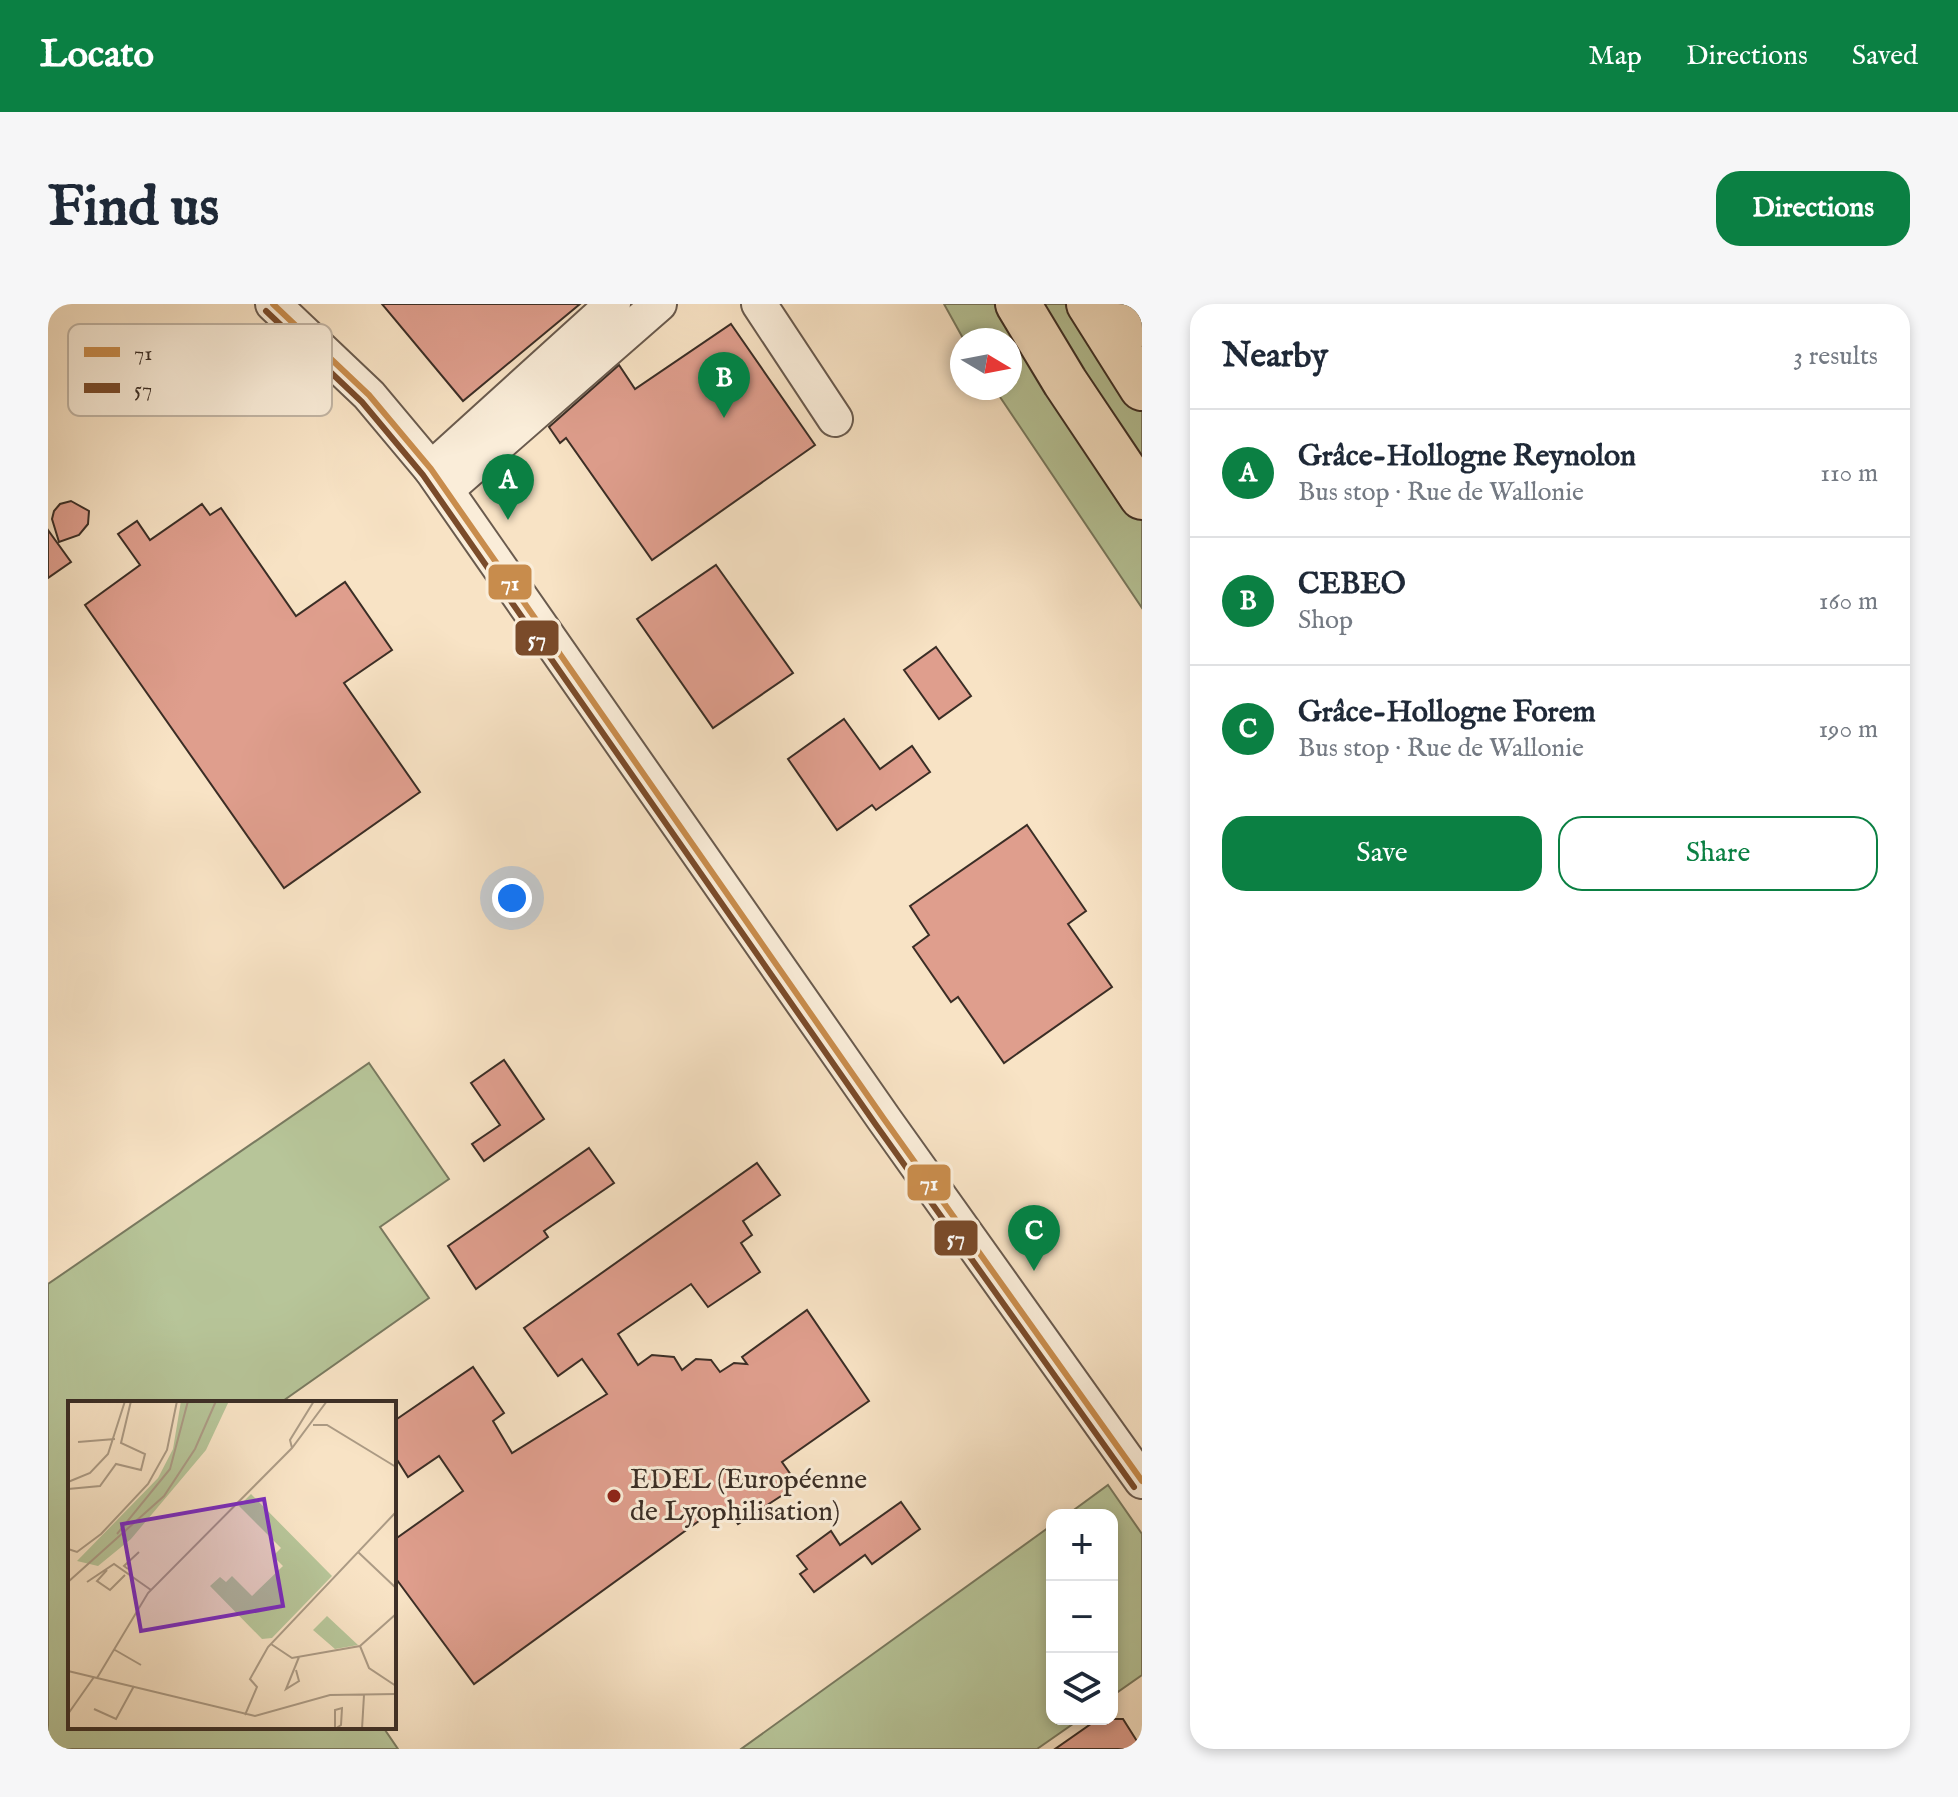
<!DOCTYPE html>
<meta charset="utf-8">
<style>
:root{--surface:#fff;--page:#f6f6f7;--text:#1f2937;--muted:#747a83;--line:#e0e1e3;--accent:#0b8043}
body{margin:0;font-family:"IM FELL English",serif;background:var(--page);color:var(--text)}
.controls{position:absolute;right:24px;bottom:24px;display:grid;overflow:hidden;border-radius:16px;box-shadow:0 4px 12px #0003}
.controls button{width:72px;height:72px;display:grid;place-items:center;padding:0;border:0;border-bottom:2px solid var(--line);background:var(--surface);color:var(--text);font:40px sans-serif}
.compass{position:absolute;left:902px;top:24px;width:72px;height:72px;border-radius:50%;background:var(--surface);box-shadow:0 4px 12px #0003;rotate:100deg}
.you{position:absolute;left:464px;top:594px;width:28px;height:28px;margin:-20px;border:6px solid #fff;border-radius:50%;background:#1a73e8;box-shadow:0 0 0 12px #1a73e833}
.badge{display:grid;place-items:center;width:52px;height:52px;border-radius:50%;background:var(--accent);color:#fff;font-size:26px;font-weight:700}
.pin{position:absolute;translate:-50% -66px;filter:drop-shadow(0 2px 4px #0008)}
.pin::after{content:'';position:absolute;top:42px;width:28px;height:24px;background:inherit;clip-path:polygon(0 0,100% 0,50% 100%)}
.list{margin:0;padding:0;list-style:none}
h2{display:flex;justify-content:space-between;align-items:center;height:104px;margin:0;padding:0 32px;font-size:34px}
h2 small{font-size:26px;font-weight:400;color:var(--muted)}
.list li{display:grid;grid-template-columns:52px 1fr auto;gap:24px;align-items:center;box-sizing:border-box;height:128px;padding:0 32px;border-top:2px solid var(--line)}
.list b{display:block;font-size:30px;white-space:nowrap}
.list p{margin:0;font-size:26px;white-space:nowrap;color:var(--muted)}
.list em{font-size:26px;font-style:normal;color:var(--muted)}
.actions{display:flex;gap:16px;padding:24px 32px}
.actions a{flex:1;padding:18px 0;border:2px solid var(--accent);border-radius:24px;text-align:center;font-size:28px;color:var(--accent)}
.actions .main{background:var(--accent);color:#fff}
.icon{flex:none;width:44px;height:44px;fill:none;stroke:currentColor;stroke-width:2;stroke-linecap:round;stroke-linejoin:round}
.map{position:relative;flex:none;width:1094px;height:1445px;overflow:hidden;border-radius:24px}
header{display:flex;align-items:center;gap:48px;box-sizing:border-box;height:112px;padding:0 40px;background:var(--accent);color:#fff}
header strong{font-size:38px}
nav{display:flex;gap:44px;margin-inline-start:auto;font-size:28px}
.intro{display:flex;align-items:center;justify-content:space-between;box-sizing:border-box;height:192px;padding:0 48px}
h1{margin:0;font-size:56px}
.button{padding:20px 36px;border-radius:24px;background:var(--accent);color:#fff;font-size:28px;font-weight:700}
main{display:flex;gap:48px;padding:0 48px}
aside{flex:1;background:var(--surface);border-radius:24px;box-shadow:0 4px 12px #0003}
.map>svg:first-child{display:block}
.green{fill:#b7c599;stroke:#797a60;stroke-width:2}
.building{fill:#df9e8d;stroke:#3b2e26;stroke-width:2}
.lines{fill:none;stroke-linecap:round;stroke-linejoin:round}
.minor-casing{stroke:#6a5b4e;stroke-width:38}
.highway-casing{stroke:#3b2e26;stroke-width:48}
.minor{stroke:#faedd9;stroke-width:34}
.highway{stroke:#f8e3c5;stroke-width:44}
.bus-1-casing{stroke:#faedd9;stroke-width:12}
.bus-2-casing{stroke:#faedd9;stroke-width:12}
.bus-1{stroke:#c88c4c;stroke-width:6}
.bus-2{stroke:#7a4b2a;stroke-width:6}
.poi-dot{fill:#8f2418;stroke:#faedd9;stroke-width:3}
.labels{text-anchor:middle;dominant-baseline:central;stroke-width:6;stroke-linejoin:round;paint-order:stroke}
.poi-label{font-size:28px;fill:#3b2e26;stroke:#faedd9;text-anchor:start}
.inset-road{fill:none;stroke:#ac9b85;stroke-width:2}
.view{fill:#7b2cbf;fill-opacity:0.15;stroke:#7b2cbf;stroke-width:4}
.inset-edge{fill:none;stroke:#3b2e26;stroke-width:4}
.key{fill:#faedd9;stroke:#c1b4a3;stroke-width:2}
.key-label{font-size:22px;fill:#3b2e26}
.line-badge{stroke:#faedd9;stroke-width:3}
.badge-label{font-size:22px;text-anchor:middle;font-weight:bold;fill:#fff}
</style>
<header>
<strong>Locato</strong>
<nav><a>Map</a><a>Directions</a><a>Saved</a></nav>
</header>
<div class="intro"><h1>Find us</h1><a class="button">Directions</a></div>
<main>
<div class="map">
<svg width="1094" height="1445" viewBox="0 0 1094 1445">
<rect width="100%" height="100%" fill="#f8e3c5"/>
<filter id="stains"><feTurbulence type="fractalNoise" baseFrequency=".0025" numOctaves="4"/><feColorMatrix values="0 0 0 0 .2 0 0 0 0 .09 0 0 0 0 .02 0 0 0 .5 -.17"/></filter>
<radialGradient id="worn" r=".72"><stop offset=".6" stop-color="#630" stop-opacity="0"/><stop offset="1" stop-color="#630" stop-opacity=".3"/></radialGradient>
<g class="green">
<path d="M896 0H1094V304L946 84H962V36H916Z"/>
<path d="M321 759 401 875 332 923 381 994 232 1099H22V1423H335L350 1445H0V980Z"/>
<path d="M1060 1181 1094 1230V1371L1064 1392V1211H1019Z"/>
<path d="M1004 1221V1415H1032L989 1445H693Z"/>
</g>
<g class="building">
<path d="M334 0H532L415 97Z"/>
<path d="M683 20 767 141 604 256 518 134 512 139 501 123 571 61 587 85Z"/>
<path d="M23 197 41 207 40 220 31 231 11 238 4 215 6 207 12 200Z"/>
<path d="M154 200 162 211 173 204 248 312 297 278 344 346 296 379 372 488 236 584 37 301 92 261 70 230 89 217 102 236Z"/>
<path d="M0 226 23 258 0 274Z"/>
<path d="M668 261 745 369 665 424 589 315Z"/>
<path d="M888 343 923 392 891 415 856 366Z"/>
<path d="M796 415 832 465 864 442 882 468 828 506 824 501 789 526 740 455Z"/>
<path d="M979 521 1038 607 1020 620 1064 683 956 759 910 693 903 698 865 643 881 631 862 602Z"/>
<path d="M456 756 496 815 436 857 424 840 452 821 423 779Z"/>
<path d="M541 844 566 879 496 927 500 933 428 985 400 942Z"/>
<path d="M709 859 732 891 695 917 704 931 693 939 712 968 660 1003 643 980 570 1030 590 1061 604 1051 626 1053 634 1066 648 1055 663 1056 672 1068 686 1059 699 1060 694 1053 759 1006 821 1097 734 1158 750 1181 690 1220 682 1208 666 1206 426 1380 346 1272V1236L415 1187 391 1152 360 1173 346 1151V1117L425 1063 456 1109 445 1117 464 1149 559 1090 534 1055 510 1072 476 1024Z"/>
<path d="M853 1198 872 1225 824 1260 817 1251 766 1288 752 1270 759 1265 749 1252 783 1227 792 1241Z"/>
<path d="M1050 1415H1075L1094 1445H1007Z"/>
</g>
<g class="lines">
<defs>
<g id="minor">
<path d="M225 0 321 91 383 165 836 815 1094 1177"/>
<path d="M711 0 787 115"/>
<path d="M383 165 565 0"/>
<path d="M398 186 611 0"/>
</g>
<g id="highway">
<path d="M970 0 1017 78 1094 193"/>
<path d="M1041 0 1094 84"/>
<path d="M1081 0 1094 20"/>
</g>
</defs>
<use href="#minor" class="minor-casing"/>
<use href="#highway" class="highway-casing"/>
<use href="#minor" class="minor"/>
<use href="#highway" class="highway"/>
<defs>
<path id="bus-1" d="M225 0 321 91 383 165 836 815 1094 1177"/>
<path id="bus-2" d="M218 7 314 98 375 171 828 821 1086 1183"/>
</defs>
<use href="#bus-1" class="bus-1-casing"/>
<use href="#bus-2" class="bus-2-casing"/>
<use href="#bus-1" class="bus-1"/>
<use href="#bus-2" class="bus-2"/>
</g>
<circle class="poi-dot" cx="566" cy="1192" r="8"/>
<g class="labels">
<g class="poi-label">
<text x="582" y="1176">EDEL (Européenne<tspan x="582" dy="32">de Lyophilisation)</tspan></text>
</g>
</g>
<g transform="translate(20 1097)">
<rect width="328" height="328" fill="#f8e3c5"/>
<path d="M113 0H161L138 49 63 138 30 165 9 160 90 77 105 48ZM183 93 264 175 204 237 194 238 142 185 152 176 158 181 164 175 184 195 215 165 205 155 213 147 171 105ZM259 215 290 244 267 248 245 229Z" fill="#b7c599"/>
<path class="inset-road" d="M245 24H259L328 66M10 41 47 38M224 47 222 39 246 0M0 81 22 72 40 53 57 0M0 88 32 85 48 63 73 69 77 53 53 42 63 0M49 133 102 68 120 0M0 148 9 151 33 133 80 83 99 49 109 0M290 151 328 187M60 168 56 165 71 151M39 169 29 180 42 189 57 174M0 181 96 95 127 48 148 0M19 181 46 163 83 189M203 243 224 257 292 245 328 213M292 245 301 267 328 285M47 249 73 264M228 269 231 280 218 288 231 256M0 270 187 315 262 294 328 293M29 277 80 192 224 47 259 0M274 307 273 324 267 328V309ZM26 308 48 318 66 285M0 313 26 276M177 314 189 286 182 278 200 246 328 111M294 328 296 294"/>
<path class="view" d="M196 98 215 205 73 230 54 123Z"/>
<rect width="328" height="328" class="inset-edge"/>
</g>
<rect x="20" y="20" width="264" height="92" rx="12" class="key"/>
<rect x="36" y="43" width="36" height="10" fill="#c88c4c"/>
<rect x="36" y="79" width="36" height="10" fill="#7a4b2a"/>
<g class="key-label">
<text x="86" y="56">71</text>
<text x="86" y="92">57</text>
</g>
<g class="line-badge">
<rect x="439" y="259" width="46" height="38" rx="8" fill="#c88c4c"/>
<rect x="466" y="315" width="46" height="38" rx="8" fill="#7a4b2a"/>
<rect x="858" y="859" width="46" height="39" rx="8" fill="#c88c4c"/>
<rect x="885" y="915" width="46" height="38" rx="8" fill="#7a4b2a"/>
</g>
<g class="badge-label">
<text x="462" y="286">71</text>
<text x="489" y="342">57</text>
<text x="881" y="886">71</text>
<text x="908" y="941">57</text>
</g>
<rect width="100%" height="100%" filter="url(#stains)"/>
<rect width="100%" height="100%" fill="url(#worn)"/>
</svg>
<div class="controls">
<button>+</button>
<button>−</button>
<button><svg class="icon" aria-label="layers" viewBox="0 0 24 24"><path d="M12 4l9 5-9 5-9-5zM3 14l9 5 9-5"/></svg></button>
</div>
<svg class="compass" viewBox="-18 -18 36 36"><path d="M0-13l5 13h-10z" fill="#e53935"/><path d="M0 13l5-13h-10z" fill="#747a83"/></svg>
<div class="you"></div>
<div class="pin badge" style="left:460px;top:216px">A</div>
<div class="pin badge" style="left:676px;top:114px">B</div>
<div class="pin badge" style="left:986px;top:967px">C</div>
</div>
<aside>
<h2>Nearby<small>3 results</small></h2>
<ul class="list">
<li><span class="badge">A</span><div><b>Grâce-Hollogne Reynolon</b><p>Bus stop · Rue de Wallonie</p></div><em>110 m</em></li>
<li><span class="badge">B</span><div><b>CEBEO</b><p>Shop</p></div><em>160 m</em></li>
<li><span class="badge">C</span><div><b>Grâce-Hollogne Forem</b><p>Bus stop · Rue de Wallonie</p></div><em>190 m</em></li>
</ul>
<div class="actions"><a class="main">Save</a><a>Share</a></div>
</aside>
</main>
